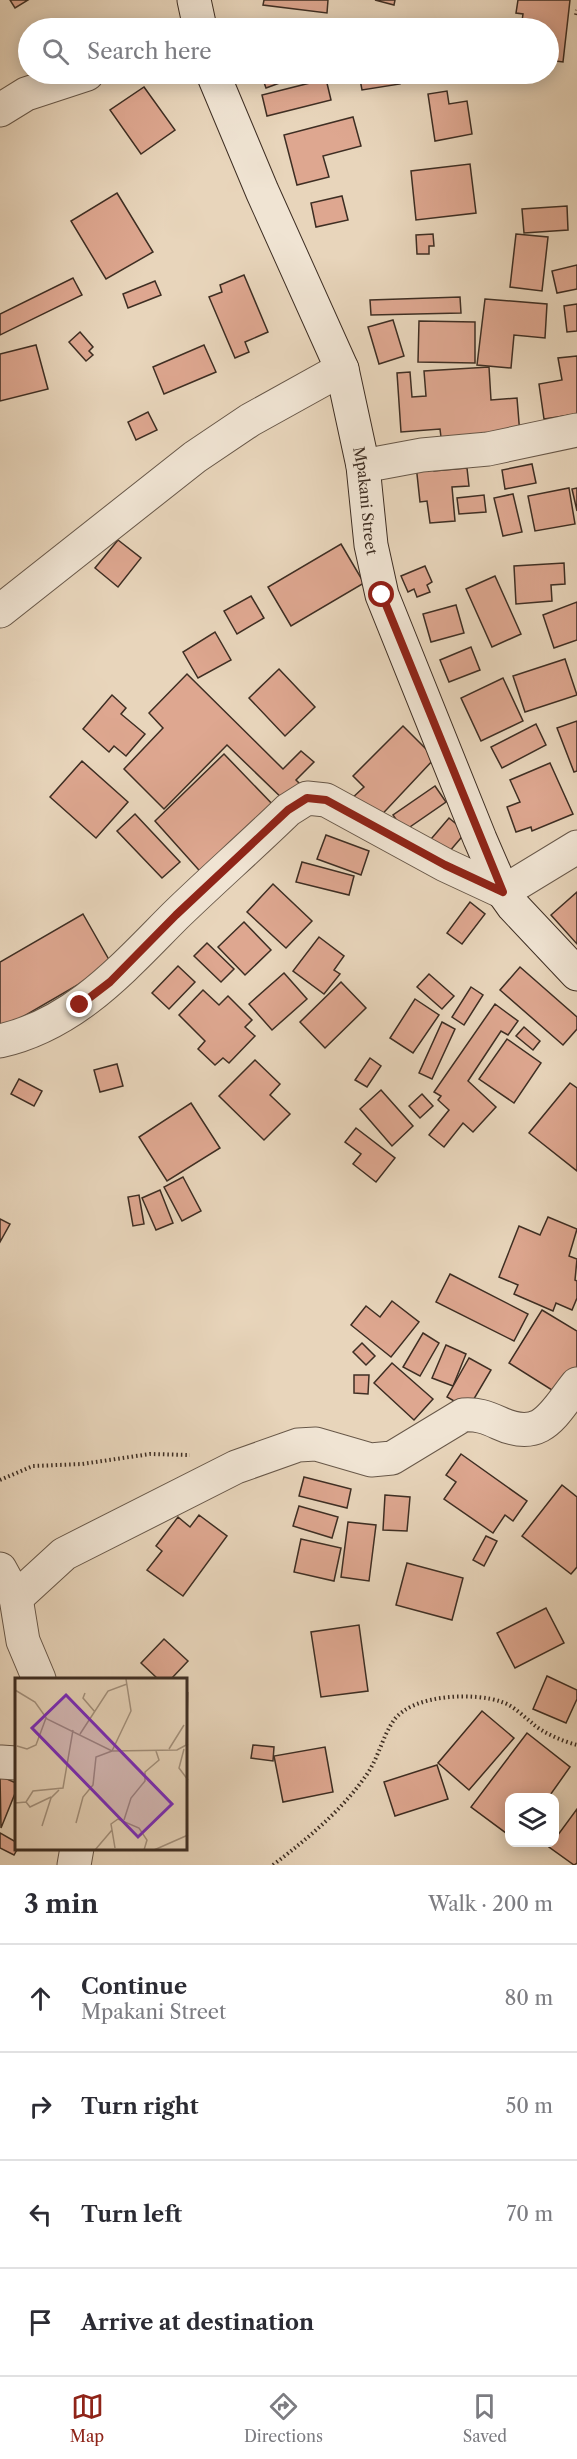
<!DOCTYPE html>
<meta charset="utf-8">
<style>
:root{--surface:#fff;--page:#f2f2f3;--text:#2b2b33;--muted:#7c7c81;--line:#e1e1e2;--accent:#8f2418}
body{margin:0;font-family:"Libre Caslon Text",serif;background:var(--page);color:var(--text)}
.controls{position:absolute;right:18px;bottom:18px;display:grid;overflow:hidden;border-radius:12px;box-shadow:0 3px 15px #0003}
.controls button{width:54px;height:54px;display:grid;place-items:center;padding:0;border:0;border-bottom:2px solid var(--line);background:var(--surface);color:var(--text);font:30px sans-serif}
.stop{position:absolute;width:18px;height:18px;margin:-14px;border:4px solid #8f2418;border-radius:50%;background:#fff}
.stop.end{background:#8f2418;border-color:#fff;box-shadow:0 2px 6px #0008}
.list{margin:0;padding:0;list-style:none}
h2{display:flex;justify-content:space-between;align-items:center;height:78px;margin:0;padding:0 24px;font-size:26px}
h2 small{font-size:20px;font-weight:400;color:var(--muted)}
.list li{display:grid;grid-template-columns:39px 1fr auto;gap:18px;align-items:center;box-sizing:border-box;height:108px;padding:0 24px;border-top:2px solid var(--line)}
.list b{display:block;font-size:22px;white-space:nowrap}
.list p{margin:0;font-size:20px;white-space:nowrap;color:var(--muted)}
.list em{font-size:20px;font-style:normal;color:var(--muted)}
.icon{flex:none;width:33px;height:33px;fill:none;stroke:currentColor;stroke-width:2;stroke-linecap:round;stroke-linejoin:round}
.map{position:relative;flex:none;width:577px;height:1865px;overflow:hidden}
.search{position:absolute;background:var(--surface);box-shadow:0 3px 15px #0003;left:18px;right:18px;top:18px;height:66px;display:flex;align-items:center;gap:15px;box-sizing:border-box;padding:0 21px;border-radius:33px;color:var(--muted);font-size:22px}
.sheet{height:510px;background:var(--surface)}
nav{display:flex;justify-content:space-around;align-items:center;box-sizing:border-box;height:84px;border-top:2px solid var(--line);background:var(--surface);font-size:16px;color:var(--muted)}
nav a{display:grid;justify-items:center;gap:3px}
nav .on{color:var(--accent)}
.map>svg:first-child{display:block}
.building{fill:#dea790;stroke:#3e2e23;stroke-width:1.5}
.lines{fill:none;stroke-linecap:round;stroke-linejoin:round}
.street-casing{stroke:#685849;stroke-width:35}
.secondary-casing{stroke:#3e2e23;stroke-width:35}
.path{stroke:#3e2e23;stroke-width:4;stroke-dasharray:1.5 3;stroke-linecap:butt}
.street{stroke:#f0e4d3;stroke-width:33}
.secondary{stroke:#f0e4d3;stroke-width:33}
.route{stroke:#8f2418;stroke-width:8}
.labels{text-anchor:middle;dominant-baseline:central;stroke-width:4.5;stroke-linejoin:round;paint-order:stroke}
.street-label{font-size:15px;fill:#3e2e23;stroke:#f0e4d3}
.inset-road{fill:none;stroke:#a4927e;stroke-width:1.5}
.view{fill:#7b2cbf;fill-opacity:0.15;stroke:#7b2cbf;stroke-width:3}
.inset-edge{fill:none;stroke:#3e2e23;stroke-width:3}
</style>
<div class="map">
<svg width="577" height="1865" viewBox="0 0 577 1865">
<rect width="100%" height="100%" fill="#e8d5bb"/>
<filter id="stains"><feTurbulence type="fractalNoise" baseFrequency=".00333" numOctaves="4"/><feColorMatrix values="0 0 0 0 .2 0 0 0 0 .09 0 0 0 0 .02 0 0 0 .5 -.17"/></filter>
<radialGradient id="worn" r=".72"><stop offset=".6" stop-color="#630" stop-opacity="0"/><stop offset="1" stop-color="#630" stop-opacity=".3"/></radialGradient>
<g class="building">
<path d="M10 0H28L15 8Z"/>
<path d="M264 0H328L327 13 263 5Z"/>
<path d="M375 0H395L394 5Z"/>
<path d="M518 0H570L563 62 548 60V28H521L523 14 516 13Z"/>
<path d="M287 20 290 28H265Z"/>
<path d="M261 74H304L266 88Z"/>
<path d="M359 74H398L400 84 362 90Z"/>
<path d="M461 74H493L492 77Z"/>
<path d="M326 79 331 100 267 116 262 95Z"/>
<path d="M144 87 175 130 141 154 110 110Z"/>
<path d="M447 91 449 104 467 101 472 134 435 141 428 94Z"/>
<path d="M353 117 361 146 323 156 329 177 297 185 284 135Z"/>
<path d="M470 164 476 213 416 220 411 171Z"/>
<path d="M117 193 153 252 106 279 71 221Z"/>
<path d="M342 196 348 220 316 227 311 203Z"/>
<path d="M567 206 568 230 524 233 522 209Z"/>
<path d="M433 234 434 246H429V254H417L416 235Z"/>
<path d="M516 234 548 237 542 291 510 287Z"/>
<path d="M577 265V289L557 293 552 271Z"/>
<path d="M244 275 268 332 245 342 249 352 235 358 209 297 222 292 220 285Z"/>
<path d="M73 278 82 295 0 335V314Z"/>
<path d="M155 281 161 295 128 308 123 294Z"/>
<path d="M460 297 461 313 371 315 370 300Z"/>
<path d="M485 299 547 304 545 338 514 335 511 368 477 365Z"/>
<path d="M577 304V331L567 332 564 306Z"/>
<path d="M393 320 404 356 379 364 368 327Z"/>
<path d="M419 321 475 322V363L418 362Z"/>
<path d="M80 332 93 347 89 351 93 355 86 361 69 342Z"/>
<path d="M36 345 48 389 0 401V354Z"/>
<path d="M204 345 216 372 164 394 153 367Z"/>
<path d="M577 356V414L544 419 539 384 562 380 558 358Z"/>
<path d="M489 367 491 400 517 398 520 435 441 437 440 429 401 432 397 373 410 372 412 397 426 396 424 371Z"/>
<path d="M148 412 157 430 136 440 128 422Z"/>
<path d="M433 464 434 471 467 468 469 486 452 487 455 521 430 523 427 501 420 502 416 465Z"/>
<path d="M532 464 536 483 505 489 502 470Z"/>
<path d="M569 488 575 524 535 531 528 496Z"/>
<path d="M577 488V511L572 489Z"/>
<path d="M513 494 522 532 503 536 494 498Z"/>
<path d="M484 495 486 512 459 514 457 498Z"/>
<path d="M118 540 141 558 118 587 95 568Z"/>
<path d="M341 544 364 583 291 626 268 587Z"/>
<path d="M564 563 565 584 551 585 552 601 516 604 514 566Z"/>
<path d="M425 566 432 582 427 585 430 592 417 597 414 589 408 592 401 576Z"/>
<path d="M495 576 521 634 492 647 466 589Z"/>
<path d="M251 596 264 618 237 634 224 611Z"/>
<path d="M577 602V640L554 648 543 615Z"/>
<path d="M456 605 464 633 431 642 423 614Z"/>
<path d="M215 632 231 660 198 678 183 652Z"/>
<path d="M471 647 480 670 449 682 440 660Z"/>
<path d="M565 659 577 695 525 712 513 676Z"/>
<path d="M279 669 315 707 285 736 249 698Z"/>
<path d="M187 674 283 769 301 751 314 762 296 780 304 788 288 804 227 745 164 809 124 769 163 728 149 713Z"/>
<path d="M503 678 523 721 481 741 461 698Z"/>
<path d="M112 695 126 708 121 714 145 734 126 756 114 746 109 752 83 729Z"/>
<path d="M577 721V771L574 772 557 728Z"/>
<path d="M536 724 546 745 502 768 491 747Z"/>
<path d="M403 726 435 758 373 824 349 801 364 787 353 776Z"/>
<path d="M224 754 277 809 206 878 155 821Z"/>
<path d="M82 761 128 802 96 838 50 797Z"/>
<path d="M550 763 573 814 532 831 531 827 516 832 507 807 520 802 510 780Z"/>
<path d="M435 786 446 802 404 831 393 815Z"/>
<path d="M135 814 180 862 162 878 117 831Z"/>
<path d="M449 818 466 832 443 859 426 845Z"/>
<path d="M326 835 369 851 361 875 317 859Z"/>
<path d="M302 862 354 876 349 895 296 882Z"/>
<path d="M273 884 312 921 286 948 247 912Z"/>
<path d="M577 892V944L551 915Z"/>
<path d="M470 902 485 914 462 944 447 933Z"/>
<path d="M83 914 112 965 0 1030V962Z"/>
<path d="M244 922 271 950 245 975 218 947Z"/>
<path d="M319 937 344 956 334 970 340 974 324 994 293 971Z"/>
<path d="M207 943 234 969 221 982 194 956Z"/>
<path d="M178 966 195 982 169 1009 152 993Z"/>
<path d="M520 967 577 1017V1029L563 1045 500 990Z"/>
<path d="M284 973 307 999 272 1030 249 1004Z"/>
<path d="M429 974 454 996 442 1009 417 987Z"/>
<path d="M341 982 366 1008 325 1048 300 1022Z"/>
<path d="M471 987 483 995 464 1025 452 1017Z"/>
<path d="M203 990 219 1005 228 996 252 1020 245 1027 255 1036 229 1063 223 1058 215 1065 198 1049 205 1041 179 1015Z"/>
<path d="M415 999 439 1015 413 1053 390 1038Z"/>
<path d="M495 1004 518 1021 508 1035 501 1031 468 1081 496 1107 473 1132 463 1123 444 1147 429 1135 449 1110 438 1100 441 1096 434 1092Z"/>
<path d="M442 1022 455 1029 432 1079 419 1073Z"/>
<path d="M524 1027 540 1041 533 1050 516 1036Z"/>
<path d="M507 1039 541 1063 514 1103 479 1079Z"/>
<path d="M370 1058 381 1066 367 1087 355 1080Z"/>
<path d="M255 1060 280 1084 270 1095 290 1114 264 1140 219 1096Z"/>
<path d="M117 1064 123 1086 100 1092 94 1070Z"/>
<path d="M19 1079 42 1091 34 1106 11 1094Z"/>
<path d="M570 1083 577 1088V1171L529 1133Z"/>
<path d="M381 1090 413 1126 392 1146 360 1109Z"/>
<path d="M422 1094 433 1106 420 1118 409 1106Z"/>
<path d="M191 1103 220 1148 167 1181 139 1137Z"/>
<path d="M356 1128 395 1158 376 1182 353 1164 361 1154 345 1142Z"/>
<path d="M183 1177 201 1211 182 1221 164 1187Z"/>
<path d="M160 1190 173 1223 156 1230 142 1198Z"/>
<path d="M139 1195 144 1224 133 1226 128 1197Z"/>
<path d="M548 1217 577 1229 569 1256 577 1259 575 1280 577 1281V1298L572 1310 556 1303 553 1311 514 1294 518 1285 499 1277 519 1226 540 1235Z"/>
<path d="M0 1219 10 1224 0 1242Z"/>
<path d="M450 1274 528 1314 514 1341 436 1302Z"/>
<path d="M392 1301 419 1322 391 1357 351 1325 366 1306 380 1317Z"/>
<path d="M542 1310 577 1331V1374L563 1397 509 1363Z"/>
<path d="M423 1333 439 1343 420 1376 403 1367Z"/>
<path d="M362 1343 375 1356 366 1365 353 1352Z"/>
<path d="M446 1345 466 1354 453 1386 432 1378Z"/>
<path d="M469 1358 491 1370 468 1409 447 1397Z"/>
<path d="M392 1363 433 1399 414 1420 374 1383Z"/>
<path d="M354 1375H369L368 1394 354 1393Z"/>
<path d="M461 1454 527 1501 513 1521 505 1515 493 1533 444 1499 456 1482 446 1475Z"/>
<path d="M304 1477 351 1489 347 1508 299 1496Z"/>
<path d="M562 1485 577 1497V1567L571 1574 522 1536Z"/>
<path d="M385 1495 410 1497 407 1531 383 1530Z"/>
<path d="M299 1506 338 1517 332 1538 293 1526Z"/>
<path d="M199 1515 227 1536 183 1596 147 1570 162 1551 156 1546 178 1517 190 1527Z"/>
<path d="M348 1522 376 1525 369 1581 341 1577Z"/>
<path d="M486 1536 497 1541 484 1566 473 1560Z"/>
<path d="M301 1539 341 1548 334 1581 294 1572Z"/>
<path d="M407 1563 463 1578 452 1620 396 1605Z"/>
<path d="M546 1608 564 1643 515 1668 497 1633Z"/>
<path d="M359 1625 368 1691 321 1697 311 1632Z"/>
<path d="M164 1639 188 1661 171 1679H158L141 1663Z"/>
<path d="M547 1676 577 1690V1699L566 1723 533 1709Z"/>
<path d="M482 1711 514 1738 469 1790 438 1763Z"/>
<path d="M527 1733 570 1767 548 1798H510V1836L471 1807Z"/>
<path d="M253 1745 274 1747 273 1761 251 1758Z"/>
<path d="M325 1747 333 1792 283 1802 274 1756Z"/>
<path d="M437 1765 448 1799 395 1816 384 1782Z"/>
<path d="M0 1776 16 1783V1791L1 1828Z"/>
<path d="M577 1809V1863L574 1865 549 1847Z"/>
<path d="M0 1833 16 1842 18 1848 14 1855 0 1848Z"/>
</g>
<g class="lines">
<defs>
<g id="street">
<path d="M0 110 26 94 87 74"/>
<path d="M363 466 422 455 488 449 577 430"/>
<path d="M0 611 195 457 250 420 342 369"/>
<path d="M0 1041C75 1024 123 968 175 916 212 880 251 846 288 810L307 798 326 800 445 865 503 892 577 847"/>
<path d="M0 1569 16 1598 23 1641 39 1679"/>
<path d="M16 1598 64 1554 236 1467 298 1445 316 1444 371 1460 392 1458 463 1415C477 1414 486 1417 499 1423 542 1443 553 1414 577 1384"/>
<path d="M1 1762 16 1763"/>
<path d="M74 1865 77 1848"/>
</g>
<g id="secondary">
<path d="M194 0 200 28"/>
<path id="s1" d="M213 74 262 191 342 369 363 466 371 545 382 595 480 839 503 892 513 906 577 974"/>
</g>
</defs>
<use href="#street" class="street-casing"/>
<use href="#secondary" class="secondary-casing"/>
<g class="path">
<path d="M576 15 577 10"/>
<path d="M0 1480 33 1466 82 1464 150 1454 190 1455"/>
<path d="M273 1865C307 1839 340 1812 365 1777 378 1760 382 1737 394 1720 413 1694 475 1692 502 1702 514 1706 523 1716 532 1723 543 1733 562 1741 577 1745"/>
</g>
<use href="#street" class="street"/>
<use href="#secondary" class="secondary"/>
</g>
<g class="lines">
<path class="route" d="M80 1005 110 982 176 915 288 810 307 798 326 800 445 865 503 892 382 595"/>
</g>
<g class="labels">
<g class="street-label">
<text stroke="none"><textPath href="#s1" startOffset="456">Mpakani Street</textPath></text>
</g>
</g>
<g transform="translate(15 1678)">
<rect width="172" height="172" fill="#e8d5bb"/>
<path class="inset-road" d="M0 12 20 24 32 41 97 73 162 72 173 66M70 15 68 20 80 34M65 56 93 13 112 6M171 67 173 14M2 68 12 71 21 67 31 40M154 71 169 47M169 71 164 90 173 102M97 73 116 33 111 1M11 124 15 129 36 119M0 125 11 124 18 113 48 110 58 52M109 142 116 120 130 103V94L144 82 141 73M61 145 68 119 78 107 81 79 97 73M27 148 36 120 44 112M100 170 96 146 103 141 124 150 132 162 129 172M80 172 97 152M139 172 173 157"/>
<path class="view" d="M51 17 157 126 123 159 17 50Z"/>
<rect width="172" height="172" class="inset-edge"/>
</g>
<rect width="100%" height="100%" filter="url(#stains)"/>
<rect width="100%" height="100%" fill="url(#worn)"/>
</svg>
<div class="controls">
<button><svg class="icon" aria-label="layers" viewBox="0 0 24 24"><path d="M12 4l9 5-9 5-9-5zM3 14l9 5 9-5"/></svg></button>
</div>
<div class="stop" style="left:382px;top:595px"></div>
<div class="stop end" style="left:80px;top:1005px"></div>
<div class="search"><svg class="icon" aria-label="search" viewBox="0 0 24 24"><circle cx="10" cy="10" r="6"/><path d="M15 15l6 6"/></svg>Search here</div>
</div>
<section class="sheet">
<h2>3 min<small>Walk · 200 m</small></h2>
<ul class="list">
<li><svg class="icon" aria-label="ahead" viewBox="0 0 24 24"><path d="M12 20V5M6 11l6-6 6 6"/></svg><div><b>Continue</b><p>Mpakani Street</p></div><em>80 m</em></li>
<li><svg class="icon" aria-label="right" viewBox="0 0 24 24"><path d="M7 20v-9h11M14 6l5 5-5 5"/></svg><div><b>Turn right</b></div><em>50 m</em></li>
<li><svg class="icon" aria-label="left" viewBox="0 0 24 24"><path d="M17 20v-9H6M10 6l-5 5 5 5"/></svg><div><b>Turn left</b></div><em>70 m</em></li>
<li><svg class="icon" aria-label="arrive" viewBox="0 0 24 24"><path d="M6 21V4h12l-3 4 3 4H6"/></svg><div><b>Arrive at destination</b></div></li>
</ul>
</section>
<nav>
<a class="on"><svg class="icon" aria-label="map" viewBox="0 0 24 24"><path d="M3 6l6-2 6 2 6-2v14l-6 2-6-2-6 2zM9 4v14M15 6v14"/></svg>Map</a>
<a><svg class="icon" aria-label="directions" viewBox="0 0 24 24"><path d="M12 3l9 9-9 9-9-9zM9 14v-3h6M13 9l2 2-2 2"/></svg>Directions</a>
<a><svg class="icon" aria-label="saved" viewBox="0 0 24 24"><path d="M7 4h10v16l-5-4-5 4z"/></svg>Saved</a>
</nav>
